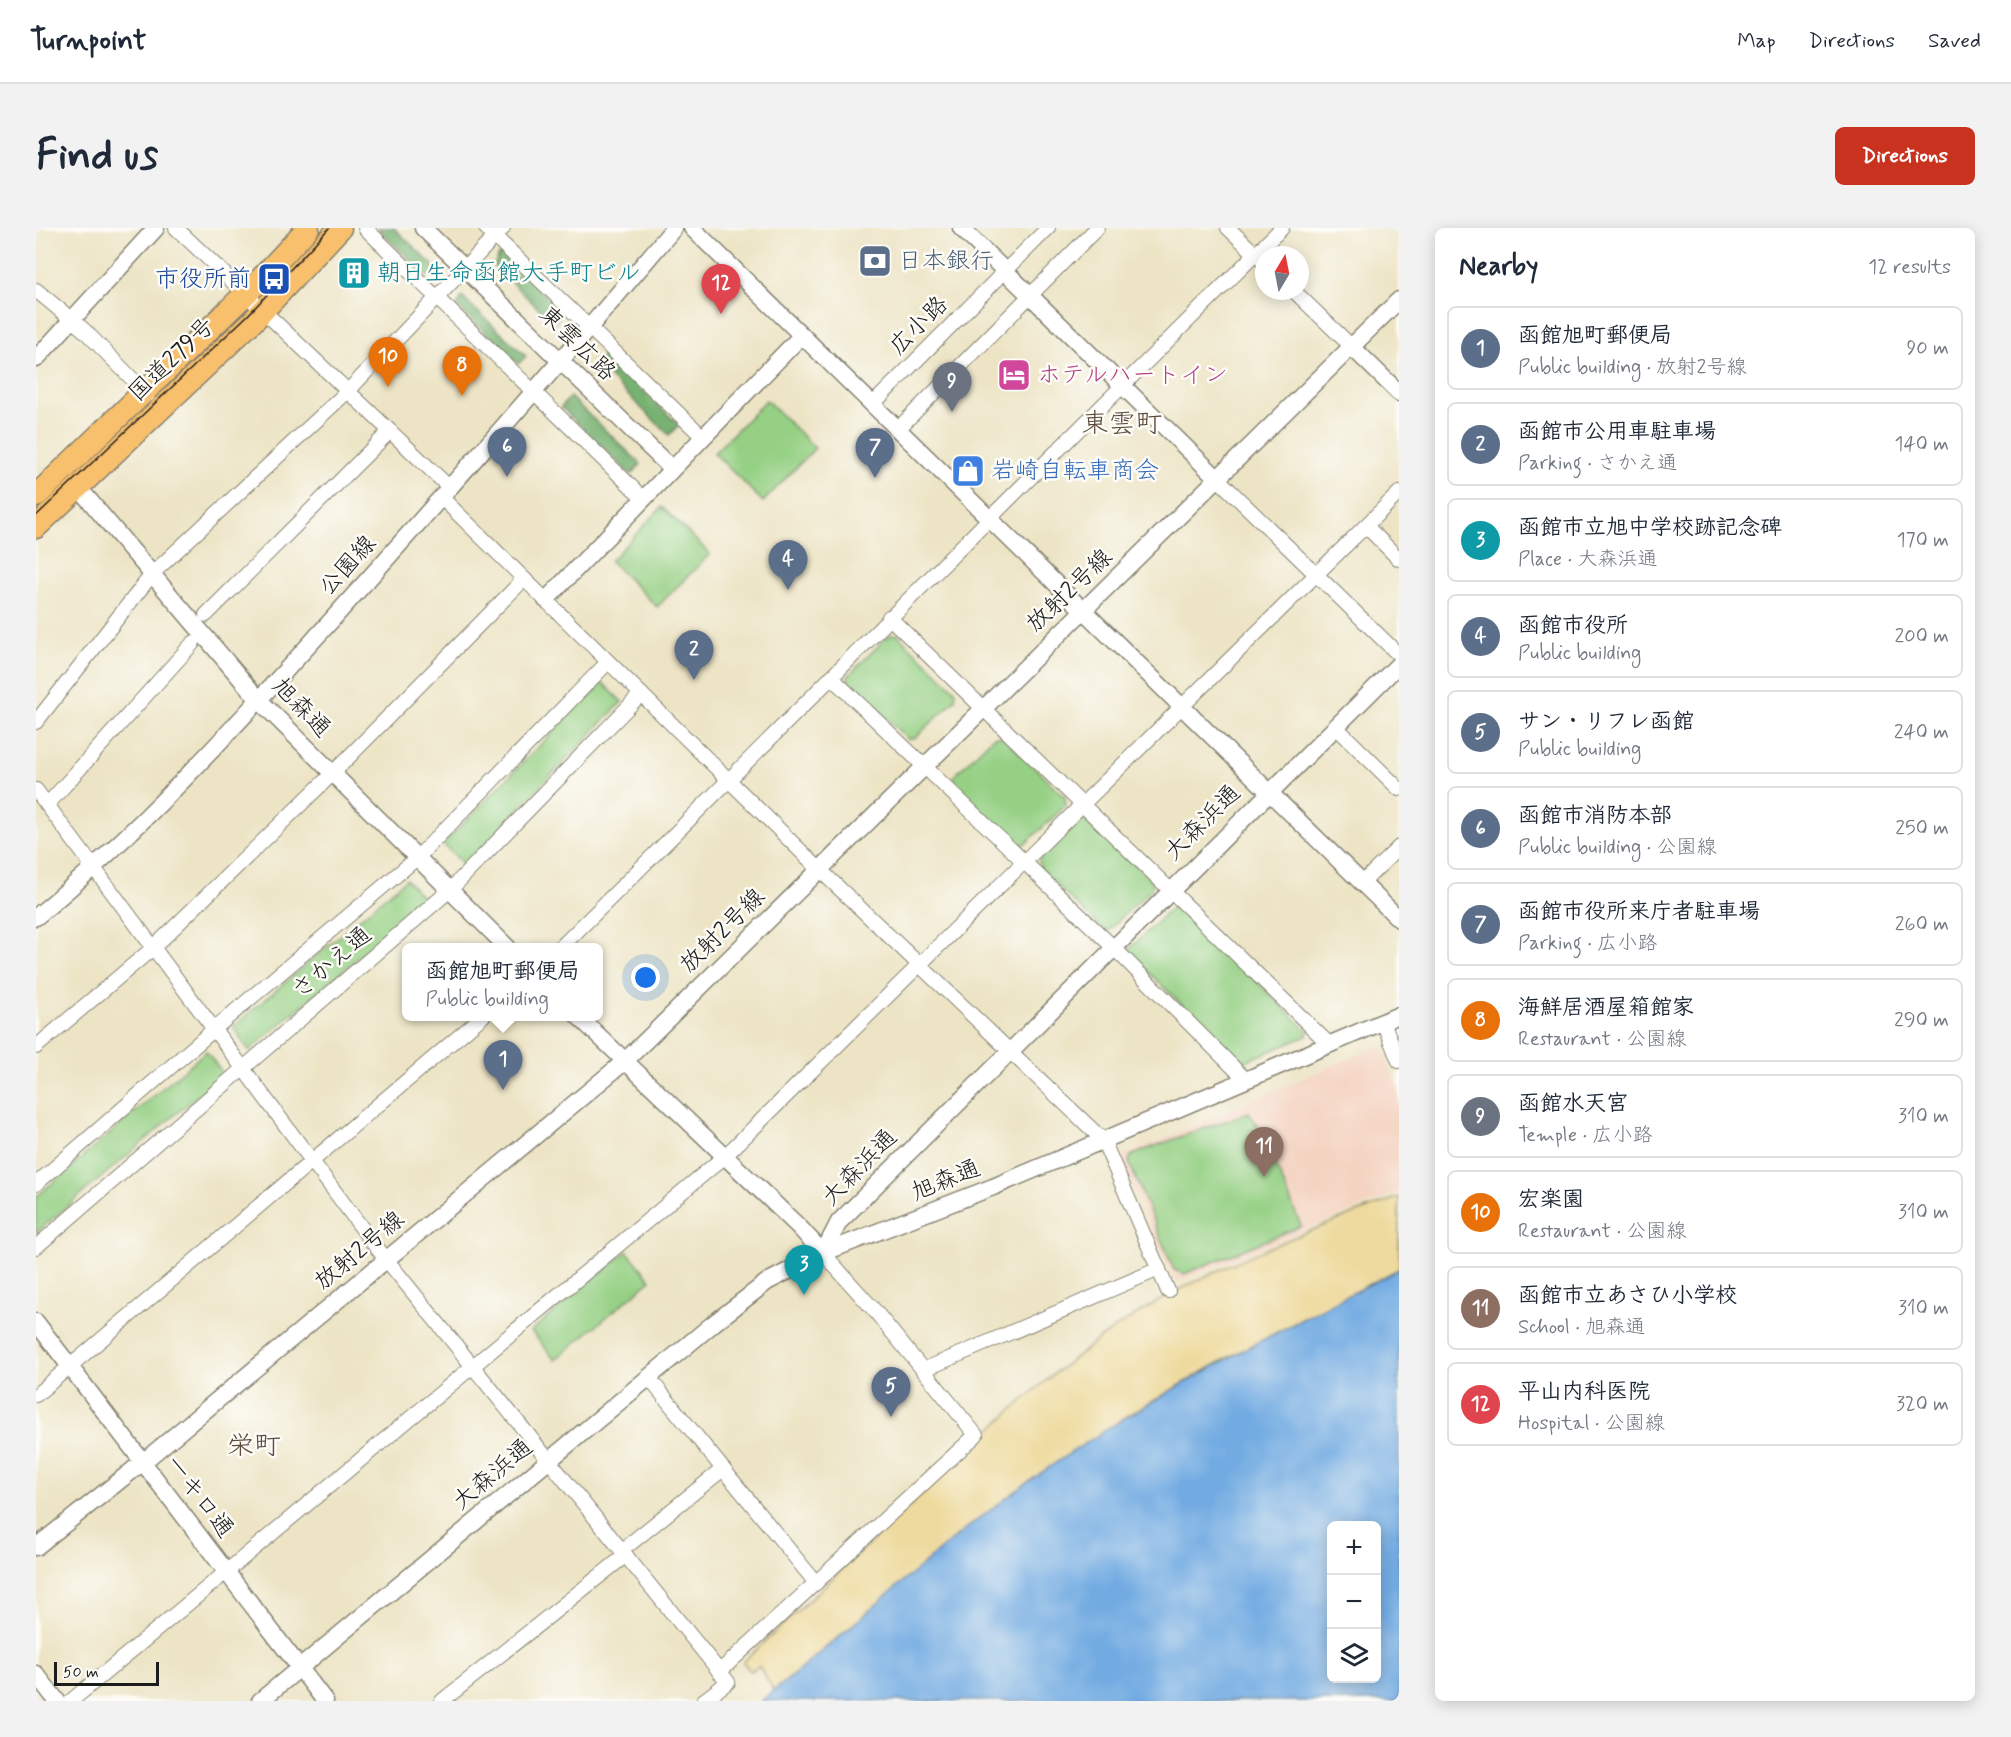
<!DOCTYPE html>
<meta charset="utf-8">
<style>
:root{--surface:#fff;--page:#f2f2f3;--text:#1f2937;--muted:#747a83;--line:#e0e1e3;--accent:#c8321e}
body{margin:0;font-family:Mynerve,"Klee One",sans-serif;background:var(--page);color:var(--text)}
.controls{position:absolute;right:18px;bottom:18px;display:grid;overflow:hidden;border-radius:9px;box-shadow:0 3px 15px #0003}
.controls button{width:54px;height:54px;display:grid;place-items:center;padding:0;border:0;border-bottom:2px solid var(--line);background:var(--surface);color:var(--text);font:30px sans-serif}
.compass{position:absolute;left:1219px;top:18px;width:54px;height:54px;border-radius:50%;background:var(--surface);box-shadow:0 3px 15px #0003;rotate:10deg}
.scale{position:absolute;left:18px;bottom:15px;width:105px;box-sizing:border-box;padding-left:6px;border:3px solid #1c1c1c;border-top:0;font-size:16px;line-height:21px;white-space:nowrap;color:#1c1c1c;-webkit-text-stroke:4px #fdfcf7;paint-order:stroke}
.you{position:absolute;left:610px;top:750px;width:21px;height:21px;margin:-15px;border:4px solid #fff;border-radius:50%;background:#1a73e8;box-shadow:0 0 0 9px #1a73e833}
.badge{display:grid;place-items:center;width:39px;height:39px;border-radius:50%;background:var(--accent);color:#fff;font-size:20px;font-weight:700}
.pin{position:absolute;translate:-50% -50px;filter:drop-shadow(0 2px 3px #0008)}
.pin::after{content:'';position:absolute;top:32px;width:21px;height:18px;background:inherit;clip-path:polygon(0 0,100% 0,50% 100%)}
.popup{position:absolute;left:366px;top:715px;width:201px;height:78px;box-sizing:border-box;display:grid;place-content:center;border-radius:9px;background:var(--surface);filter:drop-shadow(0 2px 4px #0005);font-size:20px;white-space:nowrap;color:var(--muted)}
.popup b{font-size:22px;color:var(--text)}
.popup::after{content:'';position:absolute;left:50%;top:100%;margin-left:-12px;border:12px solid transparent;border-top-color:var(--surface)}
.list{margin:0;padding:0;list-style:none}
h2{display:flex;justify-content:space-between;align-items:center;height:78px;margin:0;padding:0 24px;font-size:26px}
h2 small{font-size:20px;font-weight:400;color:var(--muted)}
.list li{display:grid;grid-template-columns:39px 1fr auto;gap:18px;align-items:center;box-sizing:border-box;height:84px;margin:0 12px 12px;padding:0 12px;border:2px solid var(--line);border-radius:9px}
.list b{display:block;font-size:22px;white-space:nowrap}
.list p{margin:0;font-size:20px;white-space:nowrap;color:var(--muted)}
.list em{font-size:20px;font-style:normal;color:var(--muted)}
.icon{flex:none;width:33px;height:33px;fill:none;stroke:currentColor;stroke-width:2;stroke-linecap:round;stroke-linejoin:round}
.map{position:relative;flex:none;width:1363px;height:1473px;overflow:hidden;border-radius:9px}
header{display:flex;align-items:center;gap:36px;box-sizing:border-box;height:84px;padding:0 30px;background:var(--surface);border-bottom:2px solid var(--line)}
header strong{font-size:28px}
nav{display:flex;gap:33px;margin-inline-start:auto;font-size:21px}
.intro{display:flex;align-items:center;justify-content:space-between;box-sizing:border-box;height:144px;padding:0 36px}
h1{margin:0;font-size:42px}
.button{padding:15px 27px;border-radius:9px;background:var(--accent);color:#fff;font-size:21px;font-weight:700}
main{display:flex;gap:36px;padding:0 36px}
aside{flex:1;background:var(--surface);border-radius:9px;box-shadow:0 3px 15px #0003}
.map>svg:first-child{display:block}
.built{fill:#f4d3c1}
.green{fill:#95d084;stroke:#587650;stroke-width:1.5}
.forest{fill:#78b272;stroke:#4a6747;stroke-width:1.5}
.sand{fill:#eeda9e;stroke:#857b5d;stroke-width:1.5}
.water{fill:#72abe2;stroke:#47647f;stroke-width:1.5;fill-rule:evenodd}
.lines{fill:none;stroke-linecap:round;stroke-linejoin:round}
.minor-casing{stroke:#848070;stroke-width:16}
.tertiary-casing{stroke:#848070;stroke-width:19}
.trunk-casing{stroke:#848070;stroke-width:25}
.minor{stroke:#fff;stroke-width:14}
.tertiary{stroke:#fff;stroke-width:16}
.trunk{stroke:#f8bf6c;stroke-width:22}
.tram{stroke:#1c1c1c;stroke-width:1.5}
.labels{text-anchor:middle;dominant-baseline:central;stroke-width:5;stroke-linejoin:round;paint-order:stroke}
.service-label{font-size:24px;fill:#4e5e75;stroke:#fdfcf7;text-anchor:start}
.culture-label{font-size:24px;fill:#0d838f;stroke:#fdfcf7;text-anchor:start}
.transit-label{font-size:24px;fill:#164399;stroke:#fdfcf7;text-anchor:end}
.street-label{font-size:24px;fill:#1c1c1c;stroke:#fdfcf7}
.hotel-label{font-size:24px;fill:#b23c85;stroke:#fdfcf7;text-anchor:start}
.shop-label{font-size:24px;fill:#366cbe;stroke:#fdfcf7;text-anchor:start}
.quarter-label{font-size:27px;fill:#5c4a3a;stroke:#fdfcf7}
</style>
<header>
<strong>Turnpoint</strong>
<nav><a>Map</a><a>Directions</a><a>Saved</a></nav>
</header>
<div class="intro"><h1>Find us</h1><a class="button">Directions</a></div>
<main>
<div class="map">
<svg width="1363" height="1473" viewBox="0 0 1363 1473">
<rect width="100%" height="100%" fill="#fdfcf7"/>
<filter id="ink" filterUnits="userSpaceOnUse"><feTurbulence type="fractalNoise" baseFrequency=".0167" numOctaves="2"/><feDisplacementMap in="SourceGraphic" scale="12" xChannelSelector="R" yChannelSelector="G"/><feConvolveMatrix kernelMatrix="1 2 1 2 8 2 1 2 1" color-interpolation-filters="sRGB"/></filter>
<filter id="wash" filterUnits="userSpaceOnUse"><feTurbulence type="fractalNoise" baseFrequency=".008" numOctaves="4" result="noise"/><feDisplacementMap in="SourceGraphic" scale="24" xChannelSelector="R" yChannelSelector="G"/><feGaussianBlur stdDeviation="1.35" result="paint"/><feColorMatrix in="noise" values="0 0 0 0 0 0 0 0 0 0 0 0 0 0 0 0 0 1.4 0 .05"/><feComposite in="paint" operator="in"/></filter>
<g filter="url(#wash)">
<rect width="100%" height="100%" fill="#ede4c5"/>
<path class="built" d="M1344 817 1363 860V964L1140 1054 1086 934 1088 928Z"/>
<g class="green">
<path d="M730 172 779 220 727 274 678 225Z"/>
<path d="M626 279 674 326 621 379 574 333Z"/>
<path d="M861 406 920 463 919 472 879 510 872 511 812 456V448L853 407Z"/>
<path d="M566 454 586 474 428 637 407 616Z"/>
<path d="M958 508H966L1029 569 1030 577 989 616 982 617 917 556V549Z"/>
<path d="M1047 591 1053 592 1117 654 1116 660 1070 705 1004 641 1003 632Z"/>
<path d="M370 651 389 672 213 823 197 799Z"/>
<path d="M1137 678 1143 679 1272 803 1271 808 1205 835 1091 723Z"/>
<path d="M170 823 187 846 0 1005V969Z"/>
<path d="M1213 884 1228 908 1265 998 1148 1046 1138 1042 1093 934 1095 928C1134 911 1173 900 1213 884Z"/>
<path d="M591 1023 615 1052 519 1132 495 1103Z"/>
</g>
<g class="forest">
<path d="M341 0H358L400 40V45L391 49Z"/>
<path d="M463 27H468L527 84 518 95 458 38Z"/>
<path d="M426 69 490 128 482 136 421 78Z"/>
<path d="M569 126 643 197 633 207 560 136Z"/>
<path d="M534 169 605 236 595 247 525 179Z"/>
</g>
<path class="sand" d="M1363 969V1041L1189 1131 1086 1191 945 1289 738 1463 723 1438 714 1443 707 1434C770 1375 833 1316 896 1257 966 1190 1037 1122 1121 1074 1198 1030 1281 1000 1363 969Z"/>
<path class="water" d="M1363 1041V1473H725C800 1415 869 1348 945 1289 1073 1189 1219 1115 1363 1041ZM1296 1298H1340V1450H1296Z"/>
</g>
<g filter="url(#ink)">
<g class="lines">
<defs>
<g id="minor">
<path d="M140 0 414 260"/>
<path d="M329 0 608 271"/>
<path d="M450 0 667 209"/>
<path d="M1192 0 1228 34"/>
<path d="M0 62 48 102 112 167"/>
<path d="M1258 63 1316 119"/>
<path d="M837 176 1012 0"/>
<path d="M862 201 1061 0"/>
<path d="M1182 251 1363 427"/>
<path d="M406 270 783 641 1067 912 1132 1063"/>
<path d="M1330 298 1363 331"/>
<path d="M170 387 354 203"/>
<path d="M853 389 1294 817"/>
<path d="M795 449 1077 719 1210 852"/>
<path d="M0 494 117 345 313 162 467 0"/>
<path d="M1299 498 1363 561"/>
<path d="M0 562 337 1015 692 1454 667 1473"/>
<path d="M11 577 157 415"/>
<path d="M1326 655 1363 619"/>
<path d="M524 720C766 481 1003 238 1246 0"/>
<path d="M1347 794 1363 833"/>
<path d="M0 819 117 720 296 546 488 351"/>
<path d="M0 956 191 790 381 630 572 434"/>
<path d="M0 1019 414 662 605 466"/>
<path d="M887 1142 1123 1041"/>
<path d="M613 1150 780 1355"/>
<path d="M0 1167 447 788"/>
<path d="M595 1315 687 1241"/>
<path d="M683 1444 940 1207 839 1083 787 1025"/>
<path d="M35 1473 688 929 1363 265"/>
<path d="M406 1473 590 1327"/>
</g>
<g id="tertiary">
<path d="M387 0 636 241"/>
<path d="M656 0 1363 691"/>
<path d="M925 0 1182 251"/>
<path d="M1316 119 1363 165"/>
<path d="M0 131 120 0"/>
<path d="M42 259 223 472 472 720"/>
<path d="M510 372 766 107"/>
<path d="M0 689C107 601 200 497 293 395 410 265 525 134 638 0"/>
<path d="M542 788 763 999 787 1025 957 959 1363 787"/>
<path d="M0 1094 289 1473"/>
<path d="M0 1319 107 1234 588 834 1363 72"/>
<path d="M0 1446 21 1473"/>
<path d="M224 1473 678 1095 731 1054 787 1025 803 994 1363 436"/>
</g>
<g id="trunk">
<path d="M0 268 223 53 272 0"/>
<path d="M0 299 218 92 304 0"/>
</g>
</defs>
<use href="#minor" class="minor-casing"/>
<use href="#tertiary" class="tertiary-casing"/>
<use href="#trunk" class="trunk-casing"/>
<use href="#minor" class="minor"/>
<use href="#tertiary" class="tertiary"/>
<use href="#trunk" class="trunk"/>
<path class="tram" d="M0 288 212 87 293 0"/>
</g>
</g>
<defs>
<symbol id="bank-square" viewBox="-11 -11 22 22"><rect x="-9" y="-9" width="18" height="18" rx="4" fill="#5c6f8a" stroke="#fdfcf7"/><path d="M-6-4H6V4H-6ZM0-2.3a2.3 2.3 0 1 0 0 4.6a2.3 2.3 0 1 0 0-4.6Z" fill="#fff"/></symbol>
<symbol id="building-square" viewBox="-11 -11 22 22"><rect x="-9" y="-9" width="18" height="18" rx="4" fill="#0f9aa8" stroke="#fdfcf7"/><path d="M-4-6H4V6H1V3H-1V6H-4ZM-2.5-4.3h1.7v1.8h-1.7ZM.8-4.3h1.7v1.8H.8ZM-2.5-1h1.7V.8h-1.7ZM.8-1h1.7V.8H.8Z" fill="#fff"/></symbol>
<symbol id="bus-square" viewBox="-11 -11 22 22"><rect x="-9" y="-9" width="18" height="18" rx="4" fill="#1a4fb4" stroke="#fdfcf7"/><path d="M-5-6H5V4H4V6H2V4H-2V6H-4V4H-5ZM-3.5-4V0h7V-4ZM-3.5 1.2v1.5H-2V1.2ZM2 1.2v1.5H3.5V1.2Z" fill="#fff"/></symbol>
<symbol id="hotel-square" viewBox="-11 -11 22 22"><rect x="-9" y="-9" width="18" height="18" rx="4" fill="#d1479c" stroke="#fdfcf7"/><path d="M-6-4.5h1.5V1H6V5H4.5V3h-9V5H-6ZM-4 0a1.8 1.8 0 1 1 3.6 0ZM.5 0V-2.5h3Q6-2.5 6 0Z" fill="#fff"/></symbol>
<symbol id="shop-square" viewBox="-11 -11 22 22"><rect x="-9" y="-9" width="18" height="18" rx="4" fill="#3f7fe0" stroke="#fdfcf7"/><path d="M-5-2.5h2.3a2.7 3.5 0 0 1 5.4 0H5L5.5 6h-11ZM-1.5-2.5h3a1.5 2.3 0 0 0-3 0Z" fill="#fff"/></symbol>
</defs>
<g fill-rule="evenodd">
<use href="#bank-square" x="820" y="14" width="38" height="38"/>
<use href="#building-square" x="299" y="26" width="38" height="38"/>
<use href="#bus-square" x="219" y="32" width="38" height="38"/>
<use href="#hotel-square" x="959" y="128" width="38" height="38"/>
<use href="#shop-square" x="913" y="224" width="38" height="38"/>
</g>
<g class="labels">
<g class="service-label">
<text x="862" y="33">日本銀行</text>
</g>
<g class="culture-label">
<text x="341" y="45">朝日生命函館大手町ビル</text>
</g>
<g class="transit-label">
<text x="215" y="51">市役所前</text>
</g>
<g class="street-label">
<text transform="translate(883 98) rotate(-45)">広小路</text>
<text transform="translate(541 116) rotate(44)">東雲広路</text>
<text transform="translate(136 132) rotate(-44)">国道279号</text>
<text transform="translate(312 338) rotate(-48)">公園線</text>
<text transform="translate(1034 363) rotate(-44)">放射2号線</text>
<text transform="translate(265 480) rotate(46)">旭森通</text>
<text transform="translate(1167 595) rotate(-45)">大森浜通</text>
<text transform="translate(687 703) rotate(-45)">放射2号線</text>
<text transform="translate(296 735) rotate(-41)">さかえ通</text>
<text transform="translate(824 940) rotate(-46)">大森浜通</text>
<text transform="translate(910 953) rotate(-22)">旭森通</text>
<text transform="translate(324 1023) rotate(-40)">放射2号線</text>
<text transform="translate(457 1247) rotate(-40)">大森浜通</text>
<text transform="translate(163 1269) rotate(53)">一キロ通</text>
</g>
<g class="hotel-label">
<text x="1001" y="147">ホテルハートイン</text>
</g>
<g class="shop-label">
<text x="955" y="243">岩崎自転車商会</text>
</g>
<g class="quarter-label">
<text x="1086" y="196">東雲町</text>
<text x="218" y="1218">栄町</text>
</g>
</g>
</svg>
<div class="controls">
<button>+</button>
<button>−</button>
<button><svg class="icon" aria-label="layers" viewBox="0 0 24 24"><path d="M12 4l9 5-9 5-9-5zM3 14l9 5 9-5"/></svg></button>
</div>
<svg class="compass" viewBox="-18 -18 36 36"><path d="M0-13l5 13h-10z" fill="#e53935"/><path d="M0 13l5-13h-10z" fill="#747a83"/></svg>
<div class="scale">50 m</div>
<div class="you"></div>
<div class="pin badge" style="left:467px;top:862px;background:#5c6f8a">1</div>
<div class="popup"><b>函館旭町郵便局</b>Public building</div>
<div class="pin badge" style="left:658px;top:452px;background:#5c6f8a">2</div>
<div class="pin badge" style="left:768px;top:1067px;background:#0f9aa8">3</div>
<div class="pin badge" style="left:752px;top:362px;background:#5c6f8a">4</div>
<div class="pin badge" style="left:855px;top:1189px;background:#5c6f8a">5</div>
<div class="pin badge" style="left:471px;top:249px;background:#5c6f8a">6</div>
<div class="pin badge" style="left:839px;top:250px;background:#5c6f8a">7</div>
<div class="pin badge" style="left:426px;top:168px;background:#e8710a">8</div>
<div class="pin badge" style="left:916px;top:184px;background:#6b7280">9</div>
<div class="pin badge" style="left:352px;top:159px;background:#e8710a">10</div>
<div class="pin badge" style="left:1228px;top:949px;background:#8d6e63">11</div>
<div class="pin badge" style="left:685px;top:86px;background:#e0444e">12</div>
</div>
<aside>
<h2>Nearby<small>12 results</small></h2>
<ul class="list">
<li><span class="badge" style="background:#5c6f8a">1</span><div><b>函館旭町郵便局</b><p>Public building · 放射2号線</p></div><em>90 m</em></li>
<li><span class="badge" style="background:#5c6f8a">2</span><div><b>函館市公用車駐車場</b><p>Parking · さかえ通</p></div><em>140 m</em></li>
<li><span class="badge" style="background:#0f9aa8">3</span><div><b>函館市立旭中学校跡記念碑</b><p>Place · 大森浜通</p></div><em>170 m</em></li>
<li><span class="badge" style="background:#5c6f8a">4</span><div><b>函館市役所</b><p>Public building</p></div><em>200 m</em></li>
<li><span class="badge" style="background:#5c6f8a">5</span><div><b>サン・リフレ函館</b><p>Public building</p></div><em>240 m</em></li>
<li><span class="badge" style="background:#5c6f8a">6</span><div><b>函館市消防本部</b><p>Public building · 公園線</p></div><em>250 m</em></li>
<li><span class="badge" style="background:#5c6f8a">7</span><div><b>函館市役所来庁者駐車場</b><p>Parking · 広小路</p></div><em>260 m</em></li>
<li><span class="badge" style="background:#e8710a">8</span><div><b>海鮮居酒屋箱館家</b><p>Restaurant · 公園線</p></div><em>290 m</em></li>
<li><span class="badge" style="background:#6b7280">9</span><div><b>函館水天宮</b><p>Temple · 広小路</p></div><em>310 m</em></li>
<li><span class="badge" style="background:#e8710a">10</span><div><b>宏楽園</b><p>Restaurant · 公園線</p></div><em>310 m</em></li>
<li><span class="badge" style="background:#8d6e63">11</span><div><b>函館市立あさひ小学校</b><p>School · 旭森通</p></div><em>310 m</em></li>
<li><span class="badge" style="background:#e0444e">12</span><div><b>平山内科医院</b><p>Hospital · 公園線</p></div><em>320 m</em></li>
</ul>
</aside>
</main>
